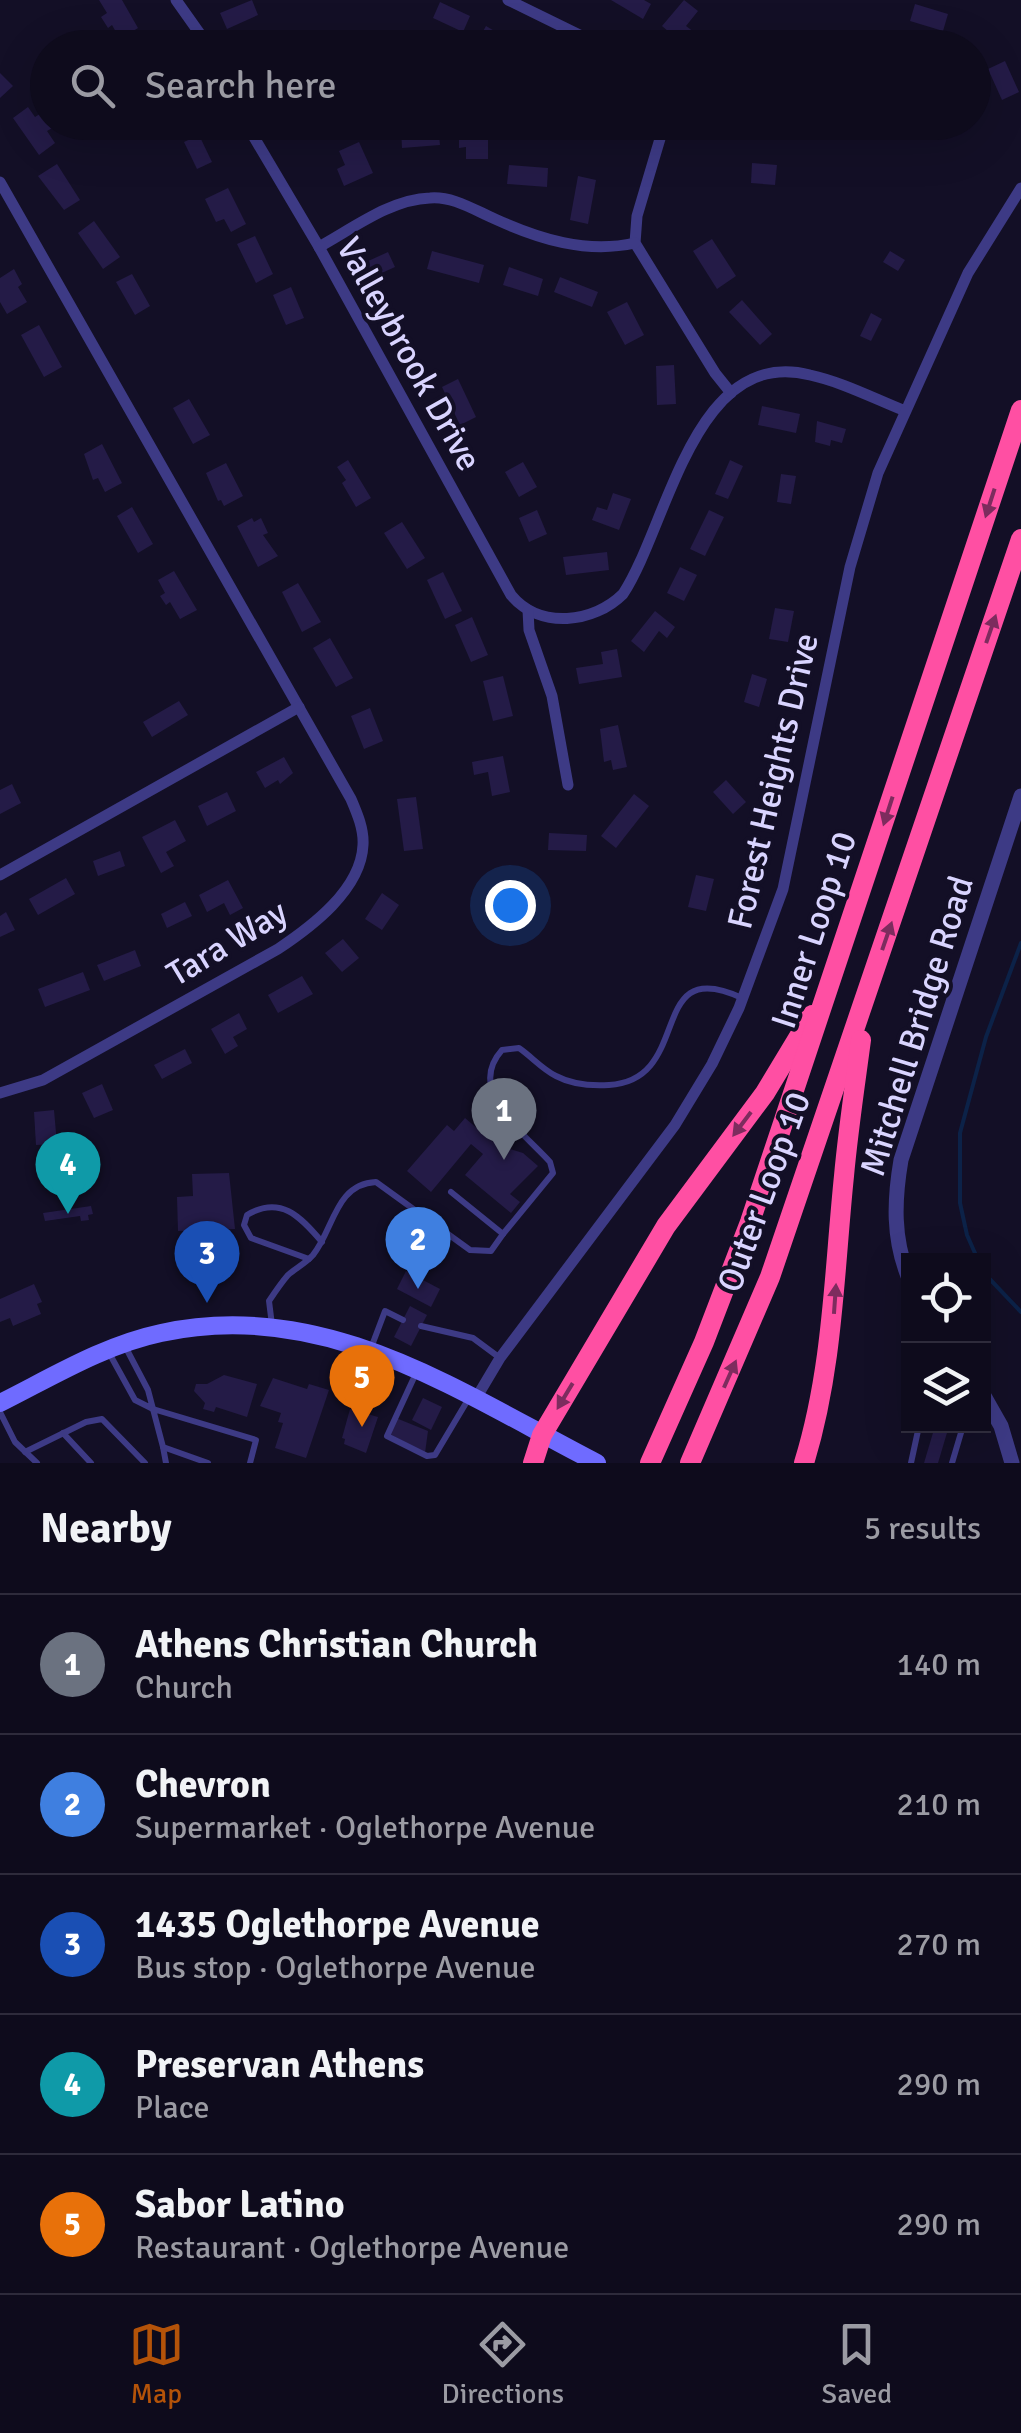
<!DOCTYPE html>
<meta charset="utf-8">
<style>
:root{--surface:#0e0b1c;--page:#1c1929;--text:#f1f3f6;--muted:#9b9ba3;--line:#2e2b3b;--accent:#b45309}
body{margin:0;font-family:Signika,sans-serif;background:var(--page);color:var(--text)}
.controls{position:absolute;right:30px;bottom:30px;display:grid;overflow:hidden;border-radius:0px;box-shadow:0 10px 40px #0002}
.controls button{width:90px;height:90px;display:grid;place-items:center;padding:0;border:0;border-bottom:2px solid var(--line);background:var(--surface);color:var(--text);font:50px sans-serif}
.you{position:absolute;left:510px;top:905px;width:35px;height:35px;margin:-25px;border:8px solid #fff;border-radius:50%;background:#1a73e8;box-shadow:0 0 0 15px #1a73e833}
.badge{display:grid;place-items:center;width:65px;height:65px;border-radius:50%;background:var(--accent);color:#fff;font-size:32px;font-weight:700}
.pin{position:absolute;translate:-50% -82px;filter:drop-shadow(0 2px 5px #0008)}
.pin::after{content:'';position:absolute;top:52px;width:35px;height:30px;background:inherit;clip-path:polygon(0 0,100% 0,50% 100%)}
.list{margin:0;padding:0;list-style:none}
h2{display:flex;justify-content:space-between;align-items:center;height:130px;margin:0;padding:0 40px;font-size:42px}
h2 small{font-size:32px;font-weight:400;color:var(--muted)}
.list li{display:grid;grid-template-columns:65px 1fr auto;gap:30px;align-items:center;box-sizing:border-box;height:140px;padding:0 40px;border-top:2px solid var(--line)}
.list b{display:block;font-size:38px;white-space:nowrap}
.list p{margin:0;font-size:32px;white-space:nowrap;color:var(--muted)}
.list em{font-size:32px;font-style:normal;color:var(--muted)}
.icon{flex:none;width:55px;height:55px;fill:none;stroke:currentColor;stroke-width:2;stroke-linecap:round;stroke-linejoin:round}
.map{position:relative;flex:none;width:1021px;height:1463px;overflow:hidden}
.search{position:absolute;background:var(--surface);box-shadow:0 10px 40px #0002;left:30px;right:30px;top:30px;height:110px;display:flex;align-items:center;gap:25px;box-sizing:border-box;padding:0 35px;border-radius:55px;color:var(--muted);font-size:38px}
.sheet{height:830px;background:var(--surface)}
nav{display:flex;justify-content:space-around;align-items:center;box-sizing:border-box;height:140px;border-top:2px solid var(--line);background:var(--surface);font-size:28px;color:var(--muted)}
nav a{display:grid;justify-items:center;gap:5px}
nav .on{color:var(--accent)}
.map>svg:first-child{display:block}
.lines{fill:none;stroke-linecap:round;stroke-linejoin:round}
.stream{stroke:#0c2248;stroke-width:4}
.building{fill:#241b47}
.service{stroke:#3d3a85;stroke-width:6}
.minor{stroke:#3d3a85;stroke-width:11}
.tertiary{stroke:#3d3a85;stroke-width:15}
.secondary{stroke:#6f6bff;stroke-width:18}
.motorway{stroke:#ff4fa3;stroke-width:20}
.oneway{fill:#7d2c5e}
.labels{text-anchor:middle;dominant-baseline:central;stroke-width:8;stroke-linejoin:round;paint-order:stroke}
.street-label{font-size:35px;fill:#d9d4ff;stroke:#130f26}
</style>
<div class="map">
<svg width="1021" height="1463" viewBox="0 0 1021 1463">
<rect width="100%" height="100%" fill="#130f26"/>
<g class="lines">
<g class="stream">
<path d="M978 1260 967 1235 960 1203V1133L986 1037 1021 943"/>
<path d="M984 1273 1021 1312"/>
</g>
</g>
<g class="building">
<path d="M99 0H122L138 28 120 39 112 25 108 28 101 17 107 13Z"/>
<path d="M252 0 258 15 227 29 220 13Z"/>
<path d="M611 0H644L651 4 643 19Z"/>
<path d="M684 0 698 11 686 26 702 38 694 48H688L662 26Z"/>
<path d="M440 2 470 16 463 32 433 18Z"/>
<path d="M915 4 948 14 943 31 910 21Z"/>
<path d="M486 26 508 39 503 48H486L477 42Z"/>
<path d="M1005 61 1019 92 1002 100 988 69Z"/>
<path d="M0 73 13 86 0 98Z"/>
<path d="M28 107 35 117 43 112 48 122 54 127 47 131 55 143 39 155 13 118Z"/>
<path d="M438 126 440 145 402 148 401 129Z"/>
<path d="M459 132H488V159H466V147L459 148Z"/>
<path d="M199 135 212 162 197 169 184 142Z"/>
<path d="M359 142 373 173 344 186 337 169 345 165 339 151Z"/>
<path d="M752 163 777 165 775 185 751 183Z"/>
<path d="M57 164 80 200 64 210 38 176Z"/>
<path d="M509 165 548 168 547 187 507 184Z"/>
<path d="M578 176 596 180 588 224 570 220Z"/>
<path d="M228 188 246 224 231 232 224 219 216 222 205 199Z"/>
<path d="M94 221 120 257 103 269 78 233Z"/>
<path d="M255 236 273 274 256 283 237 244Z"/>
<path d="M712 239 736 276 717 289 693 251Z"/>
<path d="M432 251 484 265 479 283 427 269Z"/>
<path d="M890 251 905 260 898 271 883 262Z"/>
<path d="M388 252 395 267 362 282 355 267Z"/>
<path d="M509 267 543 279 538 296 503 285Z"/>
<path d="M14 269 22 284 18 287 27 302 7 314 0 302V278Z"/>
<path d="M132 274 150 306 135 315 116 282Z"/>
<path d="M560 277 598 292 592 307 554 292Z"/>
<path d="M291 287 304 318 286 325 273 295Z"/>
<path d="M742 300 772 334 760 345 729 312Z"/>
<path d="M627 302 644 335 625 345 607 312Z"/>
<path d="M871 313 882 319 871 341 860 336Z"/>
<path d="M39 325 62 367 44 377 21 335Z"/>
<path d="M674 365 676 404 657 405 656 366Z"/>
<path d="M458 379 476 417 460 425 442 387Z"/>
<path d="M189 399 210 435 193 444 173 408Z"/>
<path d="M762 406 800 414 796 433 758 425Z"/>
<path d="M817 421 846 429 842 443 831 440 830 446 815 442Z"/>
<path d="M102 444 122 483 105 492 98 478 93 480 84 454Z"/>
<path d="M348 460 371 498 356 507 342 483 346 480 337 467Z"/>
<path d="M730 460 743 466 728 499 715 494Z"/>
<path d="M523 462 537 487 519 497 505 472Z"/>
<path d="M226 463 243 496 224 506 221 500 218 501 206 473Z"/>
<path d="M781 474 796 476 791 504 777 502Z"/>
<path d="M613 493 631 499 619 530 592 520 597 507 607 510Z"/>
<path d="M132 507 153 544 138 553 117 516Z"/>
<path d="M537 510 547 534 529 542 519 518Z"/>
<path d="M709 510 724 517 705 556 690 549Z"/>
<path d="M252 518 254 522 261 518 268 533 263 535 278 556 258 567 237 526Z"/>
<path d="M402 522 425 558 407 569 384 533Z"/>
<path d="M607 552 609 570 566 575 563 557Z"/>
<path d="M680 567 697 575 684 601 667 593Z"/>
<path d="M174 571 197 610 180 619 170 602 166 605 160 596 165 593 158 580Z"/>
<path d="M443 572 462 611 445 619 427 580Z"/>
<path d="M298 583 321 622 302 632 282 592Z"/>
<path d="M775 608 794 611 788 642 769 639Z"/>
<path d="M655 611 675 627 667 638 659 631 644 652 631 641Z"/>
<path d="M472 617 488 655 471 662 455 625Z"/>
<path d="M330 638 353 678 336 687 313 648Z"/>
<path d="M617 649 622 677 579 684 576 668 603 664 601 652Z"/>
<path d="M752 674 767 679 759 707 744 702Z"/>
<path d="M503 676 513 716 493 721 483 681Z"/>
<path d="M179 701 188 715 152 737 143 722Z"/>
<path d="M370 708 383 741 364 749 351 716Z"/>
<path d="M618 725 627 767 613 770 611 760 604 762 600 729Z"/>
<path d="M503 756 510 792 492 796 488 772 474 775 472 762Z"/>
<path d="M284 757 293 773 280 784 278 780 265 788 256 772Z"/>
<path d="M726 780 746 802 733 814 713 792Z"/>
<path d="M12 784 21 803 0 814V790Z"/>
<path d="M227 792 236 811 207 826 198 806Z"/>
<path d="M634 794 649 806 616 848 601 836Z"/>
<path d="M416 797 423 849 404 851 397 799Z"/>
<path d="M175 820 186 841 166 852 174 866 161 873 142 837Z"/>
<path d="M549 833 587 835 586 851 548 850Z"/>
<path d="M120 851 125 866 98 876 93 861Z"/>
<path d="M696 875 714 879 706 911 688 907Z"/>
<path d="M66 878 75 894 38 915 29 899Z"/>
<path d="M228 880 243 908 230 915 224 903 207 912 199 895Z"/>
<path d="M382 893 399 905 382 930 365 919Z"/>
<path d="M185 902 192 916 167 928 161 914Z"/>
<path d="M6 912 15 930 0 937V916Z"/>
<path d="M343 939 359 958 342 972 325 953Z"/>
<path d="M135 950 141 966 104 981 97 965Z"/>
<path d="M83 972 90 990 45 1007 38 989Z"/>
<path d="M302 976 313 994 278 1013 268 995Z"/>
<path d="M239 1013 247 1029 233 1037 238 1046 225 1054 211 1029Z"/>
<path d="M185 1049 192 1063 162 1079 154 1065Z"/>
<path d="M102 1084 113 1110 94 1118 82 1093Z"/>
<path d="M54 1110 57 1144 36 1145 34 1112Z"/>
<path d="M465 1118 492 1141 496 1139 510 1149 523 1153 538 1166 510 1194 520 1202 511 1213 465 1175 483 1154 471 1144 431 1192 407 1171 447 1125 454 1131Z"/>
<path d="M229 1173 235 1229 178 1231 177 1197 193 1196 192 1174Z"/>
<path d="M91 1206 93 1214 88 1215 89 1220 81 1221 80 1216 45 1221 43 1213Z"/>
<path d="M406 1271 440 1289 431 1307 397 1289Z"/>
<path d="M34 1284 42 1302 37 1304 41 1314 13 1326 10 1318 0 1322V1299Z"/>
<path d="M410 1306 427 1315 411 1346 394 1337Z"/>
<path d="M224 1375 257 1384 247 1417 216 1407 214 1412 203 1409 205 1403 194 1391 196 1384H207Z"/>
<path d="M273 1378 307 1389 309 1384 329 1390 306 1458 275 1448 283 1423 278 1422 281 1413 260 1406Z"/>
<path d="M423 1398 442 1407 431 1430 412 1420Z"/>
<path d="M350 1409 378 1417 366 1453 344 1444 345 1439 342 1438Z"/>
<path d="M396 1418 428 1431 425 1453 388 1433Z"/>
<path d="M935 1426H949L938 1463H924Z"/>
</g>
<g class="lines">
<g class="service">
<path d="M451 1192 503 1234 553 1173 550 1162C524 1133 465 1091 502 1050L519 1048C532 1057 542 1069 556 1076 571 1084 592 1086 609 1085 695 1080 645 953 742 998"/>
<path d="M309 1259 251 1238 244 1225 247 1215C280 1195 300 1216 322 1242"/>
<path d="M272 1325 269 1301C275 1292 281 1283 288 1275 296 1268 306 1263 313 1255 334 1229 335 1184 376 1182L470 1250 491 1251 503 1234"/>
<path d="M421 1326 473 1338 500 1358"/>
<path d="M371 1348 385 1311 403 1320"/>
<path d="M108 1351 135 1400 153 1409 148 1390 126 1348"/>
<path d="M417 1371 387 1436 427 1456 435 1455 469 1398"/>
<path d="M0 1412 15 1442 37 1463"/>
<path d="M63 1433 91 1463"/>
<path d="M163 1447 166 1463"/>
<path d="M25 1452 86 1422 102 1419 145 1463"/>
<path d="M208 1463 163 1447 153 1409 256 1440 250 1463"/>
<path d="M911 1463 919 1426"/>
<path d="M952 1463 963 1426"/>
</g>
<g class="minor">
<path d="M176 0 210 48"/>
<path d="M508 0 606 48"/>
<path d="M245 122 319 247 511 595C540 630 594 623 623 594 668 526 694 345 810 375 842 382 873 398 903 410"/>
<path d="M665 122 637 216 635 243 715 373 731 393"/>
<path d="M0 182 351 799C357 813 364 829 363 845 361 890 311 927 278 949L43 1080 0 1093"/>
<path d="M319 247C352 229 391 199 430 198 453 196 474 210 495 219 539 239 586 254 635 243"/>
<path d="M528 610 529 630 552 696 568 785"/>
<path d="M0 875 299 707"/>
<path d="M475 1400 500 1358 675 1125 712 1064 739 1008 783 889 850 567 878 473 968 273 1021 188"/>
</g>
<g class="tertiary">
<path d="M908 1276C893 1238 894 1201 901 1160L1021 796"/>
<path d="M984 1396 1001 1426 1012 1463"/>
</g>
<path class="secondary" d="M0 1403C52 1377 104 1345 161 1333 325 1297 459 1392 597 1463"/>
<g class="motorway">
<path d="M533 1463 542 1435 666 1226 765 1093 812 1015"/>
<path d="M650 1463 704 1342 750 1222 1021 410"/>
<path d="M690 1463 770 1277 1021 539"/>
<path d="M804 1463C833 1369 834 1273 844 1176 848 1131 855 1085 861 1040"/>
</g>
</g>
<defs><path id="oneway-solid" d="M-6-.8H1V-3.2L6.5 0L1 3.2V.8H-6Z" transform="scale(2.5)"/></defs>
<g class="oneway">
<use href="#oneway-solid" transform="translate(990 503) rotate(108)"/>
<use href="#oneway-solid" transform="translate(991 629) rotate(-71)"/>
<use href="#oneway-solid" transform="translate(888 811) rotate(108)"/>
<use href="#oneway-solid" transform="translate(887 936) rotate(-71)"/>
<use href="#oneway-solid" transform="translate(742 1124) rotate(127)"/>
<use href="#oneway-solid" transform="translate(835 1299) rotate(-86)"/>
<use href="#oneway-solid" transform="translate(730 1374) rotate(-66)"/>
<use href="#oneway-solid" transform="translate(565 1396) rotate(121)"/>
</g>
<g class="labels">
<g class="street-label">
<text transform="translate(409 354) rotate(61)">Valleybrook Drive</text>
<text transform="translate(773 781) rotate(-77)">Forest Heights Drive</text>
<text transform="translate(814 930) rotate(-72)">Inner Loop 10</text>
<text transform="translate(227 943) rotate(-31)">Tara Way</text>
<text transform="translate(917 1026) rotate(-73)">Mitchell Bridge Road</text>
<text transform="translate(764 1192) rotate(-70)">Outer Loop 10</text>
</g>
</g>
</svg>
<div class="controls">
<button><svg class="icon" aria-label="locate" viewBox="0 0 24 24"><circle cx="12" cy="12" r="6"/><path d="M12 2v4M12 18v4M2 12h4M18 12h4"/></svg></button>
<button><svg class="icon" aria-label="layers" viewBox="0 0 24 24"><path d="M12 4l9 5-9 5-9-5zM3 14l9 5 9-5"/></svg></button>
</div>
<div class="you"></div>
<div class="pin badge" style="left:504px;top:1160px;background:#6b7280">1</div>
<div class="pin badge" style="left:418px;top:1289px;background:#3f7fe0">2</div>
<div class="pin badge" style="left:207px;top:1303px;background:#1a4fb4">3</div>
<div class="pin badge" style="left:68px;top:1214px;background:#0f9aa8">4</div>
<div class="pin badge" style="left:362px;top:1427px;background:#e8710a">5</div>
<div class="search"><svg class="icon" aria-label="search" viewBox="0 0 24 24"><circle cx="10" cy="10" r="6"/><path d="M15 15l6 6"/></svg>Search here</div>
</div>
<section class="sheet">
<h2>Nearby<small>5 results</small></h2>
<ul class="list">
<li><span class="badge" style="background:#6b7280">1</span><div><b>Athens Christian Church</b><p>Church</p></div><em>140 m</em></li>
<li><span class="badge" style="background:#3f7fe0">2</span><div><b>Chevron</b><p>Supermarket · Oglethorpe Avenue</p></div><em>210 m</em></li>
<li><span class="badge" style="background:#1a4fb4">3</span><div><b>1435 Oglethorpe Avenue</b><p>Bus stop · Oglethorpe Avenue</p></div><em>270 m</em></li>
<li><span class="badge" style="background:#0f9aa8">4</span><div><b>Preservan Athens</b><p>Place</p></div><em>290 m</em></li>
<li><span class="badge" style="background:#e8710a">5</span><div><b>Sabor Latino</b><p>Restaurant · Oglethorpe Avenue</p></div><em>290 m</em></li>
</ul>
</section>
<nav>
<a class="on"><svg class="icon" aria-label="map" viewBox="0 0 24 24"><path d="M3 6l6-2 6 2 6-2v14l-6 2-6-2-6 2zM9 4v14M15 6v14"/></svg>Map</a>
<a><svg class="icon" aria-label="directions" viewBox="0 0 24 24"><path d="M12 3l9 9-9 9-9-9zM9 14v-3h6M13 9l2 2-2 2"/></svg>Directions</a>
<a><svg class="icon" aria-label="saved" viewBox="0 0 24 24"><path d="M7 4h10v16l-5-4-5 4z"/></svg>Saved</a>
</nav>
